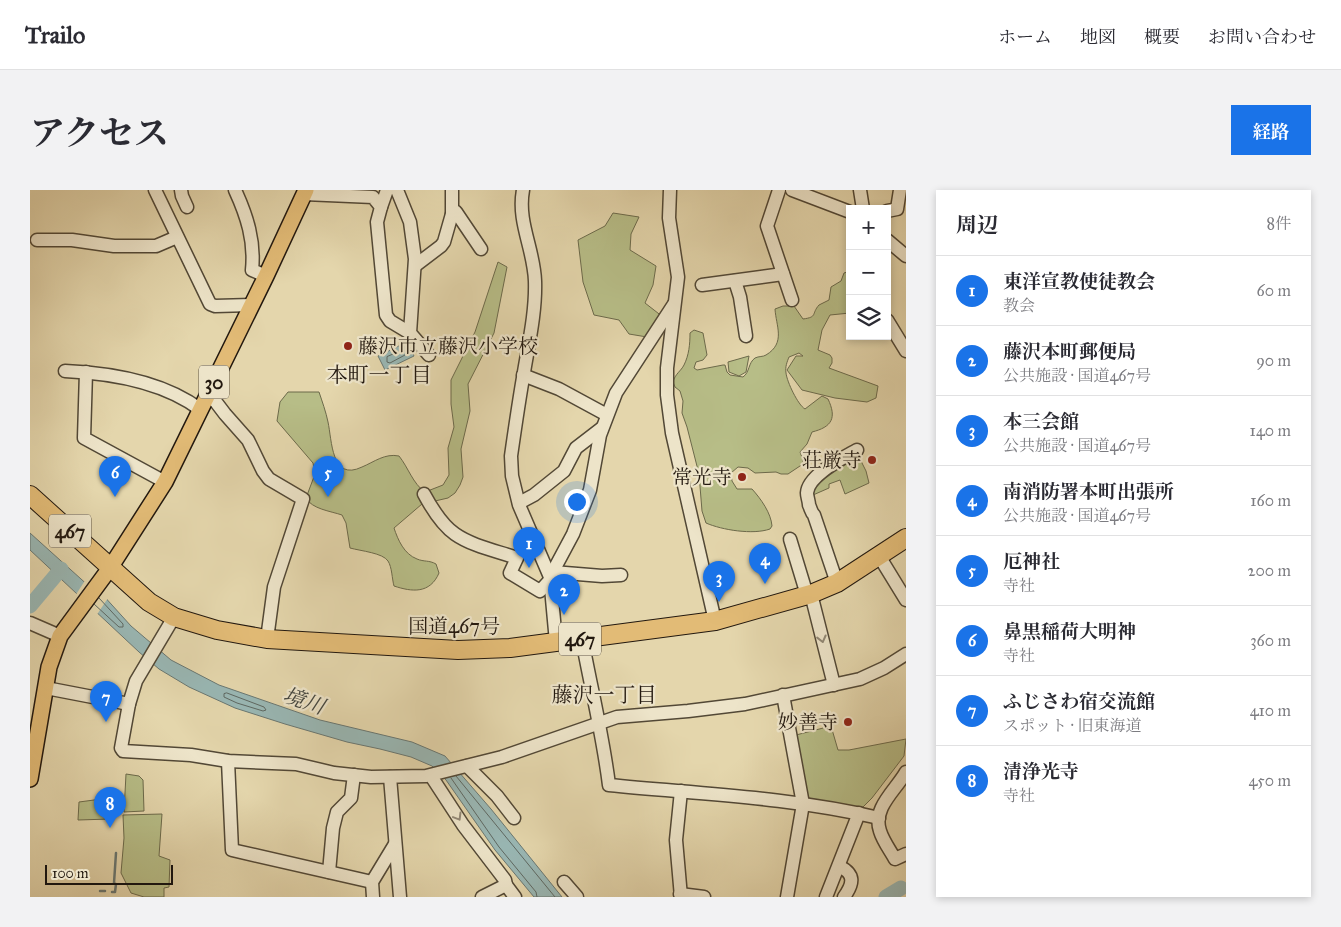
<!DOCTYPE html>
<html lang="ja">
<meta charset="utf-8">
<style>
:root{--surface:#fff;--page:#f2f2f3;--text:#2b2b33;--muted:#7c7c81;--line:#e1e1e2;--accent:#1a73e8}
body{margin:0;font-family:"IM FELL Great Primer","Noto Serif JP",serif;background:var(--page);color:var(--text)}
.controls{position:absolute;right:15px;top:15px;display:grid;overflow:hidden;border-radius:0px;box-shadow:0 2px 8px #0003}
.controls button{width:45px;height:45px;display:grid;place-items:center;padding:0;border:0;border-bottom:1px solid var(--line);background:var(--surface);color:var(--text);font:25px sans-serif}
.scale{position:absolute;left:15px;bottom:12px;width:128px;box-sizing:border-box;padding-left:5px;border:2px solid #22180f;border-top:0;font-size:14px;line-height:18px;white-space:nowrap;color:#22180f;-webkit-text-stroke:4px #ede4c9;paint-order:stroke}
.you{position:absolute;left:546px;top:311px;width:18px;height:18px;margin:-12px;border:4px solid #fff;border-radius:50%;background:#1a73e8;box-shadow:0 0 0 8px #1a73e833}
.badge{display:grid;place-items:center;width:32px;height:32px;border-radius:50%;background:var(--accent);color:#fff;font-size:16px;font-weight:700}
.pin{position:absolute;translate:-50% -41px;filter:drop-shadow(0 1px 2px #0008)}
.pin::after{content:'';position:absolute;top:26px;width:18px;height:15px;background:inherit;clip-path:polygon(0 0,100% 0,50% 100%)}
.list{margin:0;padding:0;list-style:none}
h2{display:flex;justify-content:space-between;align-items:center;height:65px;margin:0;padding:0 20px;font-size:21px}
h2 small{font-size:16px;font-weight:400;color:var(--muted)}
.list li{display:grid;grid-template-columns:32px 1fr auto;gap:15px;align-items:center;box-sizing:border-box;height:70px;padding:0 20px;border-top:1px solid var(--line)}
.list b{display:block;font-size:19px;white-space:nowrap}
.list p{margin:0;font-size:16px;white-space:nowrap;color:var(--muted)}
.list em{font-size:16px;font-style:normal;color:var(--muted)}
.icon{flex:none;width:28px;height:28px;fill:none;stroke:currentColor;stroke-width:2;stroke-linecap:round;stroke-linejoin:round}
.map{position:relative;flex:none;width:876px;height:707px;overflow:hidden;border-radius:0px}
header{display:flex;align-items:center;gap:30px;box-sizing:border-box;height:70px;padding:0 25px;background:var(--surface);border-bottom:1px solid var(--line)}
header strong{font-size:24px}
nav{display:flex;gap:28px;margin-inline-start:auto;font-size:18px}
.intro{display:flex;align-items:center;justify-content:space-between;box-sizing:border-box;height:120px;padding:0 30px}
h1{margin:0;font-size:35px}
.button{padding:12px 22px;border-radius:0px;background:var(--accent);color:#fff;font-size:18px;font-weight:700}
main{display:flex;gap:30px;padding:0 30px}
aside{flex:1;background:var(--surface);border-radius:0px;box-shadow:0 2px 8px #0003}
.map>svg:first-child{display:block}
.green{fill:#b7bd87;stroke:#6c6a4b}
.water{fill:#99b7b4;stroke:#697772}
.pier{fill:#e4d6ac}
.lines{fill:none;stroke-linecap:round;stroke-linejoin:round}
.shore{stroke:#5e6862;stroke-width:1}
.stream{stroke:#697772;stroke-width:2.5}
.river{stroke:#99b7b4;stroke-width:15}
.minor-casing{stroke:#524836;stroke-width:15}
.major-casing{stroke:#22180f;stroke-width:18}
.highway-casing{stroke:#22180f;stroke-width:20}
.minor{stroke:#ede4c9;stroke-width:12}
.major{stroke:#e2bb76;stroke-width:15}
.highway{stroke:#e2bb76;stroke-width:18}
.oneway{stroke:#928875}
.poi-dot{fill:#8f2418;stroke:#ede4c9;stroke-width:2}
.labels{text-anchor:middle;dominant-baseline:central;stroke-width:4.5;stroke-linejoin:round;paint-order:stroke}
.shield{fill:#ede4c9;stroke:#5f5547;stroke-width:1}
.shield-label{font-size:19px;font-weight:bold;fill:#22180f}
.poi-label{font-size:20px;fill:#22180f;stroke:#ede4c9;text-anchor:end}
.street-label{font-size:20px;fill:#22180f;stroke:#ede4c9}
.neighbourhood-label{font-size:21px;fill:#22180f;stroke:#ede4c9}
.water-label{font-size:21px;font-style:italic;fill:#464841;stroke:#ede4c9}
</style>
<header>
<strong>Trailo</strong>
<nav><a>ホーム</a><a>地図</a><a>概要</a><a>お問い合わせ</a></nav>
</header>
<div class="intro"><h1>アクセス</h1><a class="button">経路</a></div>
<main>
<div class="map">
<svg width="876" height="707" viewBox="0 0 876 707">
<rect width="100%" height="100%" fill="#e4d6ac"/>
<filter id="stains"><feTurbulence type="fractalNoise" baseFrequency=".004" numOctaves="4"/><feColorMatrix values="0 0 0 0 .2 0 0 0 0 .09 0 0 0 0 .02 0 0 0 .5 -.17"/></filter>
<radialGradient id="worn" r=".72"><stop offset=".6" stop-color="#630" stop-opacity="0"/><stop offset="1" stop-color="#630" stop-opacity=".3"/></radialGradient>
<g class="green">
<path d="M583 23 609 27 601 44 600 60 626 76 623 95 615 113 633 127 623 148 599 144 589 130 564 125 553 92 548 50 575 36Z"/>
<path d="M468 72 477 77 464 143 438 194 440 221 431 259 433 287 430 295 425 303 418 308 392 314 364 338C368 350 374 364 387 369 394 372 399 370 406 374L409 383C400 404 382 402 364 396 362 389 362 377 358 371 353 363 331 361 320 358L316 333 312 325C300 321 282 319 276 308L285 284 283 273 247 231 250 212 258 202H289C292 211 296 222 298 232 302 250 301 292 332 277 344 272 355 263 369 266 378 277 383 294 395 302L413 295 419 285 418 258 424 237 421 214V190L445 142Z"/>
<path d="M820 81V123L800 125 792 140 788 160 800 165 802 168V173L799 178 848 196 846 208 837 212 805 208 772 200 757 180 766 166H773L769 163 759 167C757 172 755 177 756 183 757 192 768 215 775 219L792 206 798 209C807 228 802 237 782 242L777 254 770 262 773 270V274L758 284H751L746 282 725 283 718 278 708 277 701 283 702 291 707 299H722C731 309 741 323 742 336L740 339C723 345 692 340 676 333L672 321 669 284 657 237 652 223 653 211 650 201 645 197 643 192C645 184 651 181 654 175 659 165 660 154 660 143L664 140 673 143 677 165 673 170 666 172 664 178 667 180 693 175H695L697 182 700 185 713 187C720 182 718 173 725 168 729 166 733 167 736 165 756 153 746 136 745 119L753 116H764L773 129C788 127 781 124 789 115L799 110 801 97 811 91 814 83Z"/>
<path d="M719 166 716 182 709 186 699 182 698 172Z"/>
<path d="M828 265 836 281 839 293 815 304 810 290 799 294V298L783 305 780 297 808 276Z"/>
<path d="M801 536 808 560H819L876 549 874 566 842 608 832 618 775 608 766 545Z"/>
<path d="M96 584 109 586 113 590 114 621 94 622Z"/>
<path d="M79 608 80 629 48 630 49 612Z"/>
<path d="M132 624 129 666 140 670 139 697 134 698V707H114L101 703 91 683 94 648 93 625Z"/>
</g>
<g class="water">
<path d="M377 152 384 166 355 180 348 166Z"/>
<path d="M0 343 61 398 72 404 101 436 141 470 189 495 290 530 382 552 415 566 461 619 532 707H504L465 660 416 590 402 576 381 567 350 559 317 552 255 534 205 518 159 497 129 479 109 462 0 360Z"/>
</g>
<path class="pier" d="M56 389 78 408 66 426 45 406Z"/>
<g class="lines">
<g class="shore">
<path d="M373 160 376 162 375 165 360 173 357 172V167Z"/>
<path d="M64 414 89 437H93V434L69 408"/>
<path d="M197 503 234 517 236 520 233 521 207 513 194 507V504Z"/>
<path d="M426 586 525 707"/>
<path d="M421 588 469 657 506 702 507 707"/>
</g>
<g class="stream">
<path d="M70 701H75"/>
<path d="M82 702H85L86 694 84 693 86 663"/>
</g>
<g class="river">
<path d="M0 416 31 379"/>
<path d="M856 707 871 698"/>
</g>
<defs>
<g id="minor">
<path d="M125 0 180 114 185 116 221 115"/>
<path d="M151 0 152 6 157 17"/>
<path d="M205 0C217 26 225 51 222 80L236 86"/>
<path d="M367 0 380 32 385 69 380 143 399 165"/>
<path d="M493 0C487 32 504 59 505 91 506 121 499 152 494 182 489 210 485 238 481 266L482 286 489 315 520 387 526 452"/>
<path d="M640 0 639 28 648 87 637 178V205L642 243 685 431"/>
<path d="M749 0 737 36 762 110"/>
<path d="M762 0 820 22"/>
<path d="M830 0 833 19"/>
<path d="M274 4 343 7 351 17 347 32 356 125 360 131 380 143"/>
<path d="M351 17 357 0"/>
<path d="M857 21 867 19 870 0"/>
<path d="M422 24 426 22 451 59"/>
<path d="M7 50H42L84 56H126L147 47"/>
<path d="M857 50 876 66"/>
<path d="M386 75 411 56 414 52 422 24V0"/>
<path d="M705 91 710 107 716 146"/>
<path d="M672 95 753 84"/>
<path d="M857 130 876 161"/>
<path d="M35 181C80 183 134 192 171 220"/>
<path d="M56 182 54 248 135 292"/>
<path d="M493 185 529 199 577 225"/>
<path d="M179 203 195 224 218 250 233 281 239 289 273 309 244 397 237 449"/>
<path d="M394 304C401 317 412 335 425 344 442 356 467 361 487 368L480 383 510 401 520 390"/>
<path d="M489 313 504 305 534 281 546 258 572 238"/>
<path d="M760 349 777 405"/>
<path d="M849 366 876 410"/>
<path d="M523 382 572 386 591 385"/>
<path d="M520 387 543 344 560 300 570 245 586 203 644 114"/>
<path d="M807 393 784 325C781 322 781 319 779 315 779 311 777 307 777 303 778 285 813 268 827 260"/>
<path d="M781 404 804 495"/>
<path d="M144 427 106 491 99 514 91 558 93 561 161 565 198 571 266 574 304 583 341 587 396 586 472 567 587 527 658 521 715 514 830 489 854 478 876 464"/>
<path d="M0 433 30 446"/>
<path d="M552 449C561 498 573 546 579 595 669 604 760 607 849 628"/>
<path d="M16 498 99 514"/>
<path d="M753 505 773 614 757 707"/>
<path d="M198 571 202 660 342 692"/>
<path d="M437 576 467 606 484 628"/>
<path d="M876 582C866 600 842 618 850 641 853 651 860 660 865 669L876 664"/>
<path d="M401 586 433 635 475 690 476 695 485 707"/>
<path d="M360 587 370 707"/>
<path d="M809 676C825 684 824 693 814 707"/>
<path d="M299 682 303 638 307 622 321 608 324 585"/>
<path d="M534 692 547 707"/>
<path d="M650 704 674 707"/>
<path d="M343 707 342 692 365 654"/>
<path d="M452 707 476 695"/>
<path d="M651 707 646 650 651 601"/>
<path d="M796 707 829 623"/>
</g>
<path id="major" d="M0 589 19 477 30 446 80 378 135 292 236 86 276 0"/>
<path id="highway" d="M0 305 119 412 144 427 187 440 237 449 428 460 480 458 685 431 781 404 807 393 876 348"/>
</defs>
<use href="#minor" class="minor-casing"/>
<use href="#major" class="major-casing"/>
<use href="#highway" class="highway-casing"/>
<use href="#minor" class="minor"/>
<use href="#major" class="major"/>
<use href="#highway" class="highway"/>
</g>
<defs><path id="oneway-chevron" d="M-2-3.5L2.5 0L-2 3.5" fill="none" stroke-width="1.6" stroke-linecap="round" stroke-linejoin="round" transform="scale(1.25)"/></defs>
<g class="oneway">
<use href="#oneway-chevron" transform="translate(792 449) rotate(76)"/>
<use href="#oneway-chevron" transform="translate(428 627) rotate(59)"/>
</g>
<g class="poi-dot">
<circle cx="318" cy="156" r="5"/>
<circle cx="842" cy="270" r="5"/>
<circle cx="712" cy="287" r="5"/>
<circle cx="818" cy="532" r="5"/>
</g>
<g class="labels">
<g class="shield">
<rect x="169" y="175.5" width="30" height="33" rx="4"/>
<rect x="19" y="324.5" width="42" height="33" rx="4"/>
<rect x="529" y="432.5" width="42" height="33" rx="4"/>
</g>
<g class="shield-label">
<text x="184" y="192">30</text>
<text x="40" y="341">467</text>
<text x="550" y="449">467</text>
</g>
<g class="poi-label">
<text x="328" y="156" text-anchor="start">藤沢市立藤沢小学校</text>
<text x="832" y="270">荘厳寺</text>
<text x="702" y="287">常光寺</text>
<text x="808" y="532">妙善寺</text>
</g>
<g class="street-label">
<text x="424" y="436">国道467号</text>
</g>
<g class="neighbourhood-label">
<text x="349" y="185">本町一丁目</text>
<text x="574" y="505">藤沢一丁目</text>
</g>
<g class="water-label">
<text transform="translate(274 511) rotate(19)">境川</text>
</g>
</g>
<rect width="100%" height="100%" filter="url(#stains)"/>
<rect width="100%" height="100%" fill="url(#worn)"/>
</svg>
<div class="controls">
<button>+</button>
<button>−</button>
<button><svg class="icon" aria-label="layers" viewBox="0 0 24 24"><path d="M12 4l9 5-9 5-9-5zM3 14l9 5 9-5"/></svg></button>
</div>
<div class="scale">100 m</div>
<div class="you"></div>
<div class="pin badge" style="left:499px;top:378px">1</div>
<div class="pin badge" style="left:534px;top:425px">2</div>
<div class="pin badge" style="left:689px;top:412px">3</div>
<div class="pin badge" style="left:735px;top:394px">4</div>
<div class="pin badge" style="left:298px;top:307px">5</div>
<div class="pin badge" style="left:85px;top:307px">6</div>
<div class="pin badge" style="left:76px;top:532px">7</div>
<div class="pin badge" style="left:80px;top:638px">8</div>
</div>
<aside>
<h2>周辺<small>8件</small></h2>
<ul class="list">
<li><span class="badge">1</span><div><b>東洋宣教使徒教会</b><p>教会</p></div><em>60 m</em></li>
<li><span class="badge">2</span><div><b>藤沢本町郵便局</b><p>公共施設 · 国道467号</p></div><em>90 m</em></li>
<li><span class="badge">3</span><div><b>本三会館</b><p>公共施設 · 国道467号</p></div><em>140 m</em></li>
<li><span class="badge">4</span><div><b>南消防署本町出張所</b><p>公共施設 · 国道467号</p></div><em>160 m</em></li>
<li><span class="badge">5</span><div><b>厄神社</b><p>寺社</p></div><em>200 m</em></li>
<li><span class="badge">6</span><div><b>鼻黒稲荷大明神</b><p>寺社</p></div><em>360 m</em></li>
<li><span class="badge">7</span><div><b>ふじさわ宿交流館</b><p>スポット · 旧東海道</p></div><em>410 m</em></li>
<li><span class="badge">8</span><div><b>清浄光寺</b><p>寺社</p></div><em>450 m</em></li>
</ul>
</aside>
</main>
